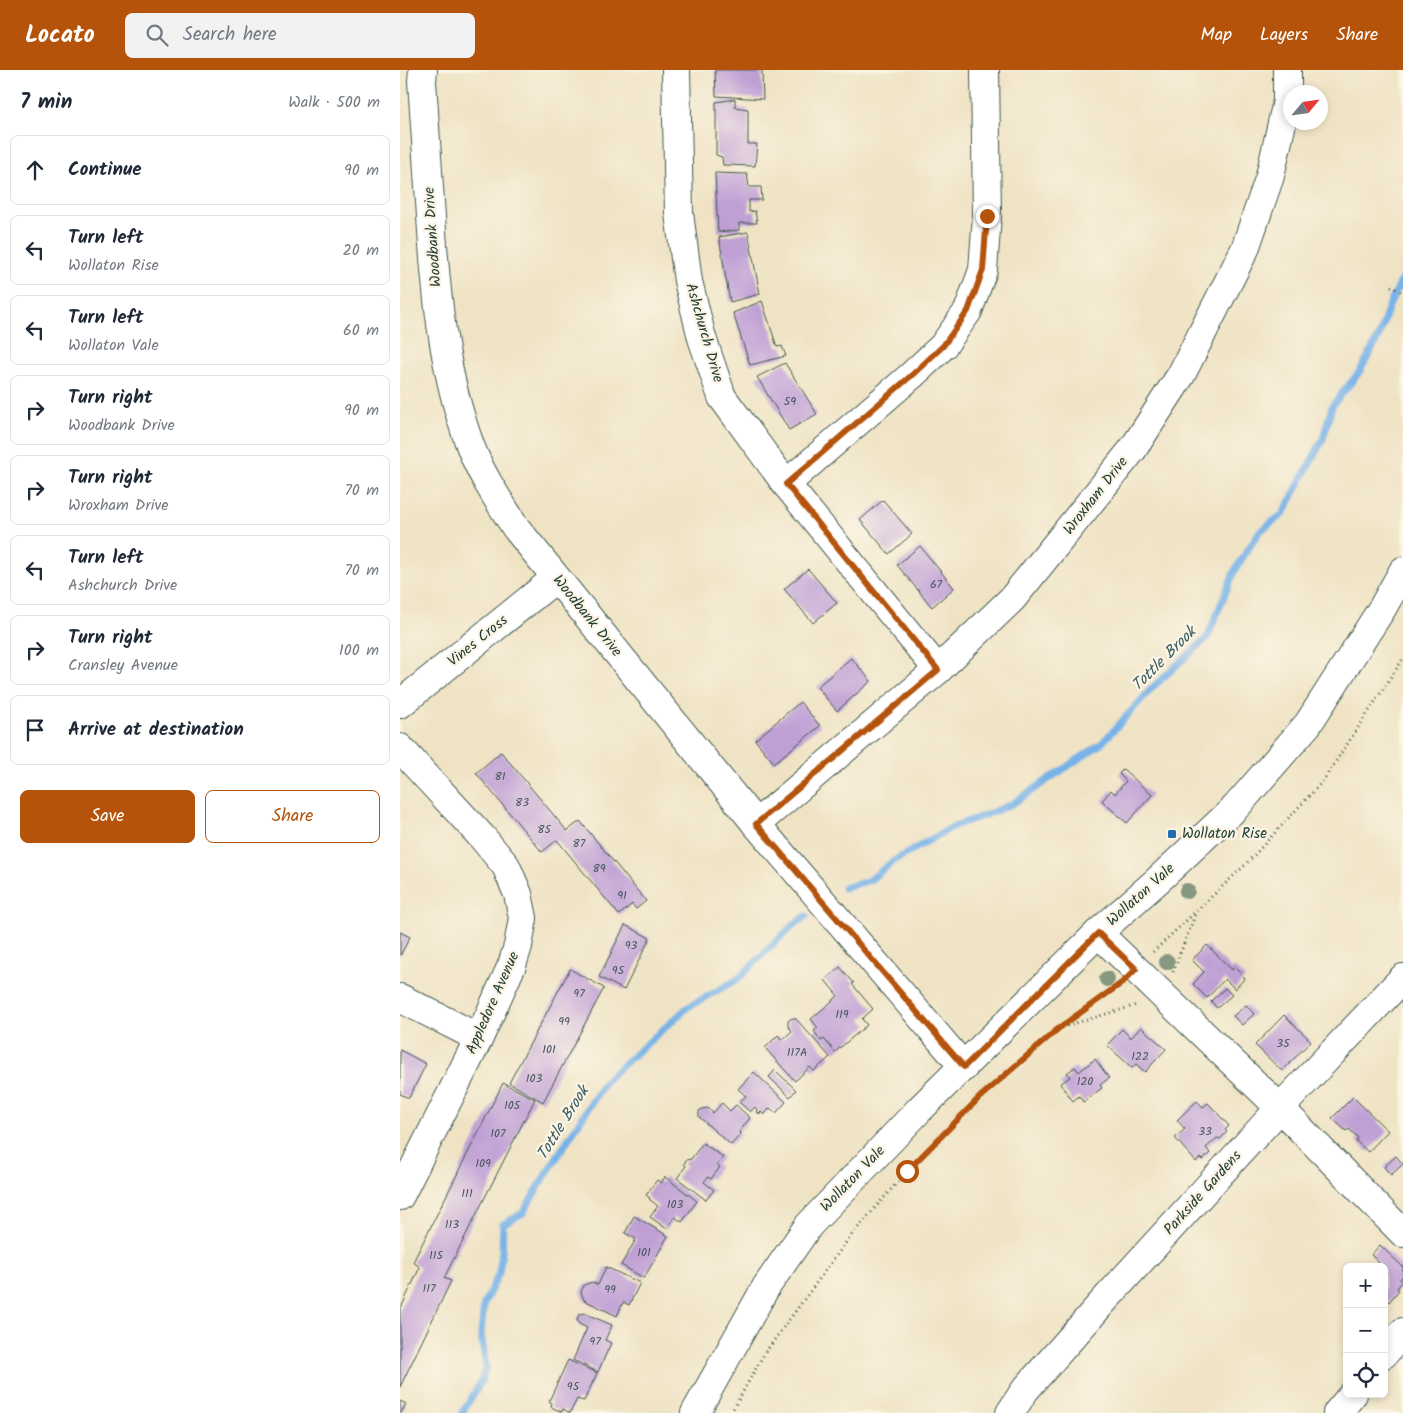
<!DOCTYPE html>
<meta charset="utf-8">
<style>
:root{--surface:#fff;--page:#f2f2f3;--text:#1f2937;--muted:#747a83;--line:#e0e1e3;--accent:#b45309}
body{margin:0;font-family:Kalam,sans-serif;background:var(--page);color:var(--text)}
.controls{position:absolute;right:15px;bottom:15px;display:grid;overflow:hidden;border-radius:8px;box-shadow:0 2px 8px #0003}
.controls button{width:45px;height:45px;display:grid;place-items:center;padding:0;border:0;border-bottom:1px solid var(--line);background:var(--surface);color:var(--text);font:25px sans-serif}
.compass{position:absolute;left:883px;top:15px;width:45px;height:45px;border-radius:50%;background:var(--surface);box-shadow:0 2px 8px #0003;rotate:61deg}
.stop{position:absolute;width:15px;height:15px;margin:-11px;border:4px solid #b45309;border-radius:50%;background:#fff}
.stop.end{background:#b45309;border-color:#fff;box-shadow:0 1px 5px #0008}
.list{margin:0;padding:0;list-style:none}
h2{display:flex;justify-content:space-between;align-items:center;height:65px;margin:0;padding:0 20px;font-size:21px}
h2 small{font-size:16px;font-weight:400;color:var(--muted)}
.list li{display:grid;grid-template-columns:32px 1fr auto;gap:15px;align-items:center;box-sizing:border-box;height:70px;margin:0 10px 10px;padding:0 10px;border:1px solid var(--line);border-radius:8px}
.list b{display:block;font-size:19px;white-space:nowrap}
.list p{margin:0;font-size:16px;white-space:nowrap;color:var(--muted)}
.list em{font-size:16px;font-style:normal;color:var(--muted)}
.actions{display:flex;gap:10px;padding:15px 20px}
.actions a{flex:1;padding:11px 0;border:1px solid var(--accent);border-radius:8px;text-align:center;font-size:18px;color:var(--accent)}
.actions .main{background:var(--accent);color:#fff}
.icon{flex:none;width:28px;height:28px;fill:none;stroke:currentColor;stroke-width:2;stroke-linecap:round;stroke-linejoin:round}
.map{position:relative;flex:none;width:1003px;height:1343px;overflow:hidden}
header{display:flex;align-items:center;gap:30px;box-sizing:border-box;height:70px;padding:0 25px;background:var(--accent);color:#fff}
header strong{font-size:24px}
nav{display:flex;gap:28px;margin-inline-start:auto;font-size:18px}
.search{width:350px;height:45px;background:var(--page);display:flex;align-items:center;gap:12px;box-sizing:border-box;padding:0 18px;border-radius:8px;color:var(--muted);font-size:19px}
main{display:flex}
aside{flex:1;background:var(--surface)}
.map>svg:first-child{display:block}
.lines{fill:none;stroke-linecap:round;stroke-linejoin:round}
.stream{stroke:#77b2e8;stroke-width:7}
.building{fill:#bfa0d5}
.minor-casing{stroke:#3e564a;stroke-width:30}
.path{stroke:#3e564a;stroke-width:3;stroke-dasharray:1 4;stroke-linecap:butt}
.minor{stroke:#fff;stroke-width:28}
.tree{fill:#869880}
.route{stroke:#b45309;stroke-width:6}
.poi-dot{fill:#1f6fb2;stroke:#fcf5e5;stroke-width:2}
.labels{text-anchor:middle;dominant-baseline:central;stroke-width:4.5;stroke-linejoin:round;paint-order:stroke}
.number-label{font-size:12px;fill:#47565c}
.street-label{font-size:15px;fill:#1f3d34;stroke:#fcf5e5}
.poi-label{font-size:15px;fill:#1f3d34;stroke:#fcf5e5;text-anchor:start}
.water-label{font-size:16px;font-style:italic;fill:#355a61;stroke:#fcf5e5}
</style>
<header>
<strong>Locato</strong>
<div class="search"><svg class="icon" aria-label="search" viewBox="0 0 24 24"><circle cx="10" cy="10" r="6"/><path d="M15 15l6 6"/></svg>Search here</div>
<nav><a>Map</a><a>Layers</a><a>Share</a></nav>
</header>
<main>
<aside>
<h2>7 min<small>Walk · 500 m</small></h2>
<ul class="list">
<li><svg class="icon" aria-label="ahead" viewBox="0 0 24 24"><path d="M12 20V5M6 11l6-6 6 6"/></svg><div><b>Continue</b></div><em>90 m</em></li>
<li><svg class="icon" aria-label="left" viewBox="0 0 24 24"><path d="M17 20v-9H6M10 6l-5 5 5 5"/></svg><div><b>Turn left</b><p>Wollaton Rise</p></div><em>20 m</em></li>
<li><svg class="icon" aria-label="left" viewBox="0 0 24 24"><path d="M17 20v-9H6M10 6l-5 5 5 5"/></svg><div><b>Turn left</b><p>Wollaton Vale</p></div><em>60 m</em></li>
<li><svg class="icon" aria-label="right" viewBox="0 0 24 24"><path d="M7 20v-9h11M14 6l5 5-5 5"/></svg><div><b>Turn right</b><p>Woodbank Drive</p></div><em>90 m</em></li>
<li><svg class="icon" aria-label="right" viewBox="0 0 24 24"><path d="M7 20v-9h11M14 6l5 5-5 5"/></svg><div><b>Turn right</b><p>Wroxham Drive</p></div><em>70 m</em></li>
<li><svg class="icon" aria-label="left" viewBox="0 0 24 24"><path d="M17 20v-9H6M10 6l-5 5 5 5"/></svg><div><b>Turn left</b><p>Ashchurch Drive</p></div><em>70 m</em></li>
<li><svg class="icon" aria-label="right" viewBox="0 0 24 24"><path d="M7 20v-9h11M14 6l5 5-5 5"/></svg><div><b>Turn right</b><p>Cransley Avenue</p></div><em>100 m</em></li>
<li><svg class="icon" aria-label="arrive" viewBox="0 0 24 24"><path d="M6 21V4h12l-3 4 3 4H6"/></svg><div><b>Arrive at destination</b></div></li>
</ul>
<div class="actions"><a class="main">Save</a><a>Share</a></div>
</aside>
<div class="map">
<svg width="1003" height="1343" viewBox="0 0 1003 1343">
<rect width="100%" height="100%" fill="#fcf5e5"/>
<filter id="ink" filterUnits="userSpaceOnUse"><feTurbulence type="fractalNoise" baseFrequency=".02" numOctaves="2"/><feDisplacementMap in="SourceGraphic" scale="10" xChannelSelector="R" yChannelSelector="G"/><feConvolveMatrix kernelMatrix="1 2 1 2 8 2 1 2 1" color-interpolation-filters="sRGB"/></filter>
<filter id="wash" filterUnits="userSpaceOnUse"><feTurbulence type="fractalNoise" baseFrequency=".0096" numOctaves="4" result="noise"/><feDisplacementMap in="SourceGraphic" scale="20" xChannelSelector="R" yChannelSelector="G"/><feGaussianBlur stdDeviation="1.12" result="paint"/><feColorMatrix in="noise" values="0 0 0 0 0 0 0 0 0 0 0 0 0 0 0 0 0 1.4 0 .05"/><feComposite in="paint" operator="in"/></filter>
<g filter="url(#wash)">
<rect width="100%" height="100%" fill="#efe3c4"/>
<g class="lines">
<g class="stream">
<path d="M444 818 470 810 492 792 554 756 583 746 612 734 701 674 754 616 807 568 835 500 859 462 883 444 923 369 932 336 960 301 979 266 989 236 1003 207"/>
<path d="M62 1343 81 1312 86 1297 81 1264 84 1234 99 1203 102 1181 103 1154 123 1143 145 1106 206 1010 288 937 338 909 391 857 406 846"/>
</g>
</g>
<g id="blocks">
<g class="building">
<path d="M315 0H362L363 29 316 26Z"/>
<path d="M335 29V37L348 39V74H357L355 96 323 95 322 87 316 85V32Z"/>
<path d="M315 103 347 104 349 117H361L362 130H349V142L355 141 357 153H339V160L318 162Z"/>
<path d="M348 162 360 224 330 232 319 167Z"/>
<path d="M362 231 377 277 382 276 386 286 350 295 333 243Z"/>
<path d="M385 293 417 344 389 360 357 307Z"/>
<path d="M483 430 512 464 489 484 460 450Z"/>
<path d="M520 476 554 518 532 537 497 495Z"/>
<path d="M408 499 437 533 413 553 384 519Z"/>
<path d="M451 588 471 611 437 641 417 617Z"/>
<path d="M400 632 420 656 374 693 355 670Z"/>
<path d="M101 682 167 761 180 751 246 831 236 839 232 834 219 845 157 770 142 782 76 703Z"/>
<path d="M723 699 752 725 727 753 702 731 711 720 715 724 726 711 719 704Z"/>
<path d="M225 855 250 868 224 920 199 907Z"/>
<path d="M0 862 10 867 0 886Z"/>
<path d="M807 875 832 900 834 897 845 908 835 919 825 909 807 928 793 914 804 902 792 890Z"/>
<path d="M440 897 454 913 452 914 473 939 462 949 467 955 435 982 424 969 421 971 414 961 418 958 411 949 438 926 425 910Z"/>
<path d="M170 899 204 918 143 1032 109 1013Z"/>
<path d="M825 918 832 925 817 938 811 931Z"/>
<path d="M846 935 854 944 842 955 833 946Z"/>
<path d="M884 945 911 971 882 1001 855 975Z"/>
<path d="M392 948 396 949 430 987 414 1001 410 997 395 1011 365 978 378 965 382 970 392 961 388 956V951Z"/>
<path d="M741 957 766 979 745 1002 736 994 732 998 707 975 722 959 731 968Z"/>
<path d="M0 980 26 994 9 1028 0 1024Z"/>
<path d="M695 989 709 1008 700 1015 702 1018 683 1032 679 1026 673 1031 660 1014 670 1007 667 1003 675 997 679 1002Z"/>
<path d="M375 1000 396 1020 390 1027 369 1007Z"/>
<path d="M354 1002 386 1032 376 1043 370 1038 364 1045 361 1042 359 1044 356 1041 357 1039 355 1037 350 1042 339 1032 346 1026 338 1019Z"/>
<path d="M103 1013 135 1029 44 1208 51 1211 0 1317V1240L20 1197 13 1192Z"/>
<path d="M953 1027 988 1061 968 1082 956 1071 958 1068 949 1059 946 1061 932 1048Z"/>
<path d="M797 1031 803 1037 808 1033 829 1056 825 1060 827 1062 820 1069 817 1068 806 1078 810 1083 802 1090 800 1088 796 1092 775 1068 785 1059 777 1050Z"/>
<path d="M322 1033 330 1041 336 1035 350 1048 339 1062 341 1064 331 1075 299 1047V1041L302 1039 308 1038 313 1043Z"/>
<path d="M303 1073 323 1087 317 1095 320 1097 311 1109 308 1107 304 1112 314 1120 306 1130 277 1108 286 1096 284 1094 286 1090 291 1089Z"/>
<path d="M996 1086 1003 1094 991 1105 984 1097Z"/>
<path d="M265 1107 297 1131 282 1152 275 1147 267 1159 250 1147 258 1136 249 1129 250 1128 246 1125 257 1110 261 1113Z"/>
<path d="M234 1146 268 1166 244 1208 221 1195 236 1169 225 1163Z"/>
<path d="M980 1175 1003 1197V1206L1000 1209 1002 1212 997 1218 999 1220 989 1232 984 1228V1197H975L979 1193 971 1185Z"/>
<path d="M206 1197 240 1213 229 1235 223 1232 217 1246 184 1230 181 1222 184 1215 192 1212 198 1215Z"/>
<path d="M184 1243 212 1255 205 1270 211 1273 198 1302 173 1290 187 1258 179 1254 177 1250 179 1244Z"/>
<path d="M168 1290 197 1303 184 1331 177 1329 170 1343 163 1339 162 1342 151 1337 152 1333 149 1331Z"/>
<path d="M0 1331 6 1334 1 1343H0Z"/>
</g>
</g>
</g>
<g filter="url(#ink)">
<use href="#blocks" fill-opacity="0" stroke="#3e564a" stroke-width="1"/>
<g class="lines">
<defs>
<g id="minor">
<path d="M23 0 22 11C25 56 28 102 31 147 36 224 43 302 70 375 81 405 99 431 116 458L356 754 564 997"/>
<path d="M276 0 279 143 288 211 302 268 322 327 386 414 538 600"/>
<path d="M386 414 512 305 543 276 568 241 583 200 587 146 585 0"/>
<path d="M0 634 156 508"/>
<path d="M0 678 82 767 106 796 118 824 123 848 118 876 112 895 79 968 0 1126"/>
<path d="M356 754 538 600 612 529 733 379 781 305 845 179 870 106 887 31V0"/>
<path d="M698 863 880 1038 1003 1163"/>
<path d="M0 928 79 968"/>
<path d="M984 1284 1003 1262"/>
<path d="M295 1343 366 1217 409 1155 520 1039 698 863 758 810 836 737 908 654 983 537 1003 501"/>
<path d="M610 1343 625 1320 702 1233 880 1038 1003 908"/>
<path d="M937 1343 953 1324"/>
</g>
</defs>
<use href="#minor" class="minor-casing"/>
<g class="path">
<path d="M991 216 1003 223"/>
<path d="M753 882 845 795 923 711 1003 589"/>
<path d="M773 902 795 845"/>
<path d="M662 957 737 935"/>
<path d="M331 1343 364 1284 450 1167 507 1101 581 1027 659 958 718 916"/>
</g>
<use href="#minor" class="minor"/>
</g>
<g class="tree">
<circle cx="787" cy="821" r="8"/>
<circle cx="767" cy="892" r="8"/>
<circle cx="707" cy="909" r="8"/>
</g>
</g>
<g class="lines" filter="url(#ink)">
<path class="route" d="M507 1101 580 1027 659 958 723 912 736 899 698 863 564 997 356 754 538 600 386 414 512 305 543 276 568 241 583 200 587 146"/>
</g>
<rect class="poi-dot" x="767" y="759" width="10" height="10" rx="2.5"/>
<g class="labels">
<g class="number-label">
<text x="390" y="331">59</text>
<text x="536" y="514">67</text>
<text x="100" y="706">81</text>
<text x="122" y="732">83</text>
<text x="144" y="759">85</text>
<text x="179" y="773">87</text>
<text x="199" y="798">89</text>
<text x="222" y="825">91</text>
<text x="231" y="875">93</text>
<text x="218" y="900">95</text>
<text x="179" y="923">97</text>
<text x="442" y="944">119</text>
<text x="164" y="951">99</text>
<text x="883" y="973">35</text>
<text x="149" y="979">101</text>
<text x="397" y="982">117A</text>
<text x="740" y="986">122</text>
<text x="134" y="1008">103</text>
<text x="685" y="1011">120</text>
<text x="112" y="1035">105</text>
<text x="805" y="1061">33</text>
<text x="98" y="1063">107</text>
<text x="83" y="1093">109</text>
<text x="67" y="1123">111</text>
<text x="275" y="1134">103</text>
<text x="52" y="1154">113</text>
<text x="244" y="1182">101</text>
<text x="36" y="1185">115</text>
<text x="29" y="1218">117</text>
<text x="210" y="1219">99</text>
<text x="195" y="1271">97</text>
<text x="173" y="1316">95</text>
</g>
<g class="street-label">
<text transform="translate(33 167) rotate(-94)">Woodbank Drive</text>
<text transform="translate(304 263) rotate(74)">Ashchurch Drive</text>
<text transform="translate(696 426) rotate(-52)">Wroxham Drive</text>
<text transform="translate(187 546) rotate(51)">Woodbank Drive</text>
<text transform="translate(78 571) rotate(-39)">Vines Cross</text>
<text transform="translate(741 825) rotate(-42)">Wollaton Vale</text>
<text transform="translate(93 933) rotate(-66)">Appledore Avenue</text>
<text transform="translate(453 1109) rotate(-46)">Wollaton Vale</text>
<text transform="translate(803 1123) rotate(-48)">Parkside Gardens</text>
</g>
<g class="poi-label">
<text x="782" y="764">Wollaton Rise</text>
</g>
<g class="water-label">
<text transform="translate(764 589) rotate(-45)">Tottle Brook</text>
<text transform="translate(163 1053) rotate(-58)">Tottle Brook</text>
</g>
</g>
</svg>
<div class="controls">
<button>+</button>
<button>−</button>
<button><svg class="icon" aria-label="locate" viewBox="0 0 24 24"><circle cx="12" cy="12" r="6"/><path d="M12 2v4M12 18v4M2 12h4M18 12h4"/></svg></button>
</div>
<svg class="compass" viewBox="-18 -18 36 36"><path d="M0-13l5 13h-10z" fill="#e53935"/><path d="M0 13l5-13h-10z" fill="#747a83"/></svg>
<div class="stop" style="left:507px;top:1101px"></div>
<div class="stop end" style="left:587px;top:146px"></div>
</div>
</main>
